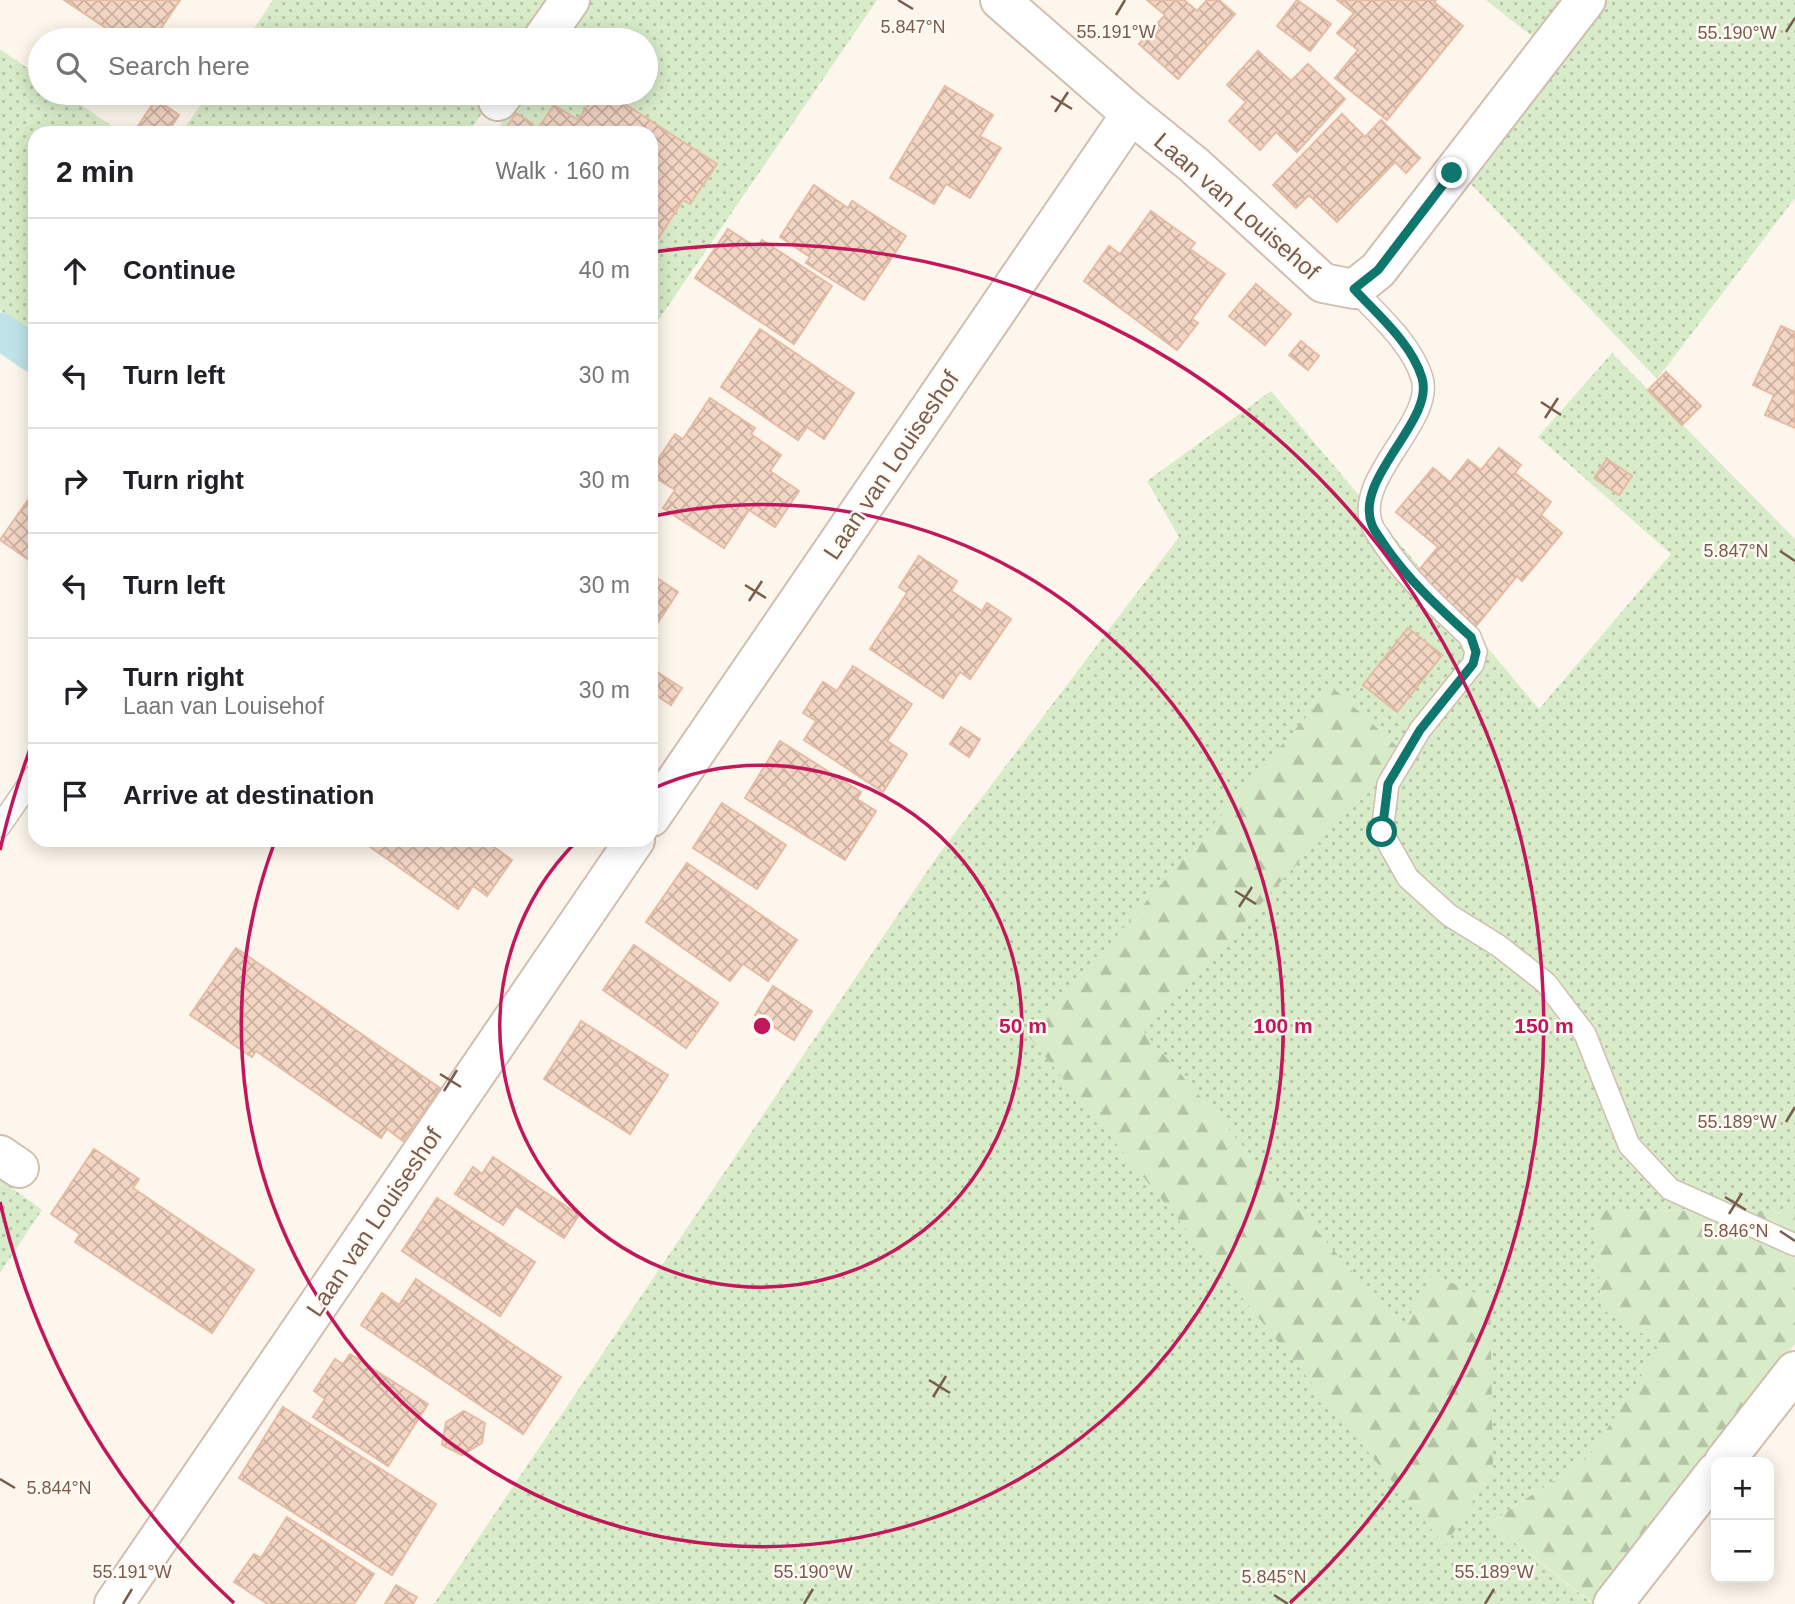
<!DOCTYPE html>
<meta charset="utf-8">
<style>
:root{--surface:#fff;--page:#f2f2f2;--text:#202124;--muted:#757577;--line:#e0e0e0}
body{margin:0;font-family:Arial,sans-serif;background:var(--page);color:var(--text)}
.controls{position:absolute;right:21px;bottom:21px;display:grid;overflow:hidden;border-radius:14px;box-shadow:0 4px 18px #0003}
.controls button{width:63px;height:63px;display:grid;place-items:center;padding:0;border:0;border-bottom:2px solid var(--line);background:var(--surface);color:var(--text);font:35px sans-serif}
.stop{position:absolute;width:21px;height:21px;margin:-16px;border:5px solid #0f766e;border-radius:50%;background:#fff}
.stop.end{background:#0f766e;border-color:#fff;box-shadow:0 2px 7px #0008}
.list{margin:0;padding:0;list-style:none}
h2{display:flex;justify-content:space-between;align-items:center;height:91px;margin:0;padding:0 28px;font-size:30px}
h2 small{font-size:23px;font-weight:400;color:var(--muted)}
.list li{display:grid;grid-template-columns:46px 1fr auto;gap:21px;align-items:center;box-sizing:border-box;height:105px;padding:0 28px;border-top:2px solid var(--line)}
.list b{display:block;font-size:26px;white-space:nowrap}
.list p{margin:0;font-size:23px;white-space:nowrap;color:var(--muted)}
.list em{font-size:23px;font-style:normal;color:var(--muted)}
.icon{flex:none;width:38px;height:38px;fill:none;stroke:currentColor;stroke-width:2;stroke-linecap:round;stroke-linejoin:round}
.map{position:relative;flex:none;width:1795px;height:1604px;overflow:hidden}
.search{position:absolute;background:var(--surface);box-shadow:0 4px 18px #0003;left:28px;top:28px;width:630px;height:77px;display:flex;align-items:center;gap:18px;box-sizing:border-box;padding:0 24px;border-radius:38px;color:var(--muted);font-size:26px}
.panel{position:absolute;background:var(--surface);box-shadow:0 4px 18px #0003;left:28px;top:126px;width:630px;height:721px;border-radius:21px}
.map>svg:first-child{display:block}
.grass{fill:url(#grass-dots)}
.forest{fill:url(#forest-firs)}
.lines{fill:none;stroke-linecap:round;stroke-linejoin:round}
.canal{stroke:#bfe3e8;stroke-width:37}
.building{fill:url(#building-cross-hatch);stroke:#e6bba3;stroke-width:2}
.lane-casing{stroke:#d1beb0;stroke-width:24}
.street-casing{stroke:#d1beb0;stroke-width:42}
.lane{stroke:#fff;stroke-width:21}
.street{stroke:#fff;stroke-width:38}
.route{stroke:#0f766e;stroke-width:9}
.ticks{fill:none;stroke:#7a5c4d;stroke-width:2.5}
.ring{fill:none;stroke:#c2185b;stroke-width:3.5}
.labels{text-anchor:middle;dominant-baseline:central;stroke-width:5;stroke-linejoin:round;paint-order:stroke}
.street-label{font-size:24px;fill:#7a5c4d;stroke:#fffaf3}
.ticks-label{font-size:18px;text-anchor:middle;fill:#7a5c4d;stroke:#fffaf3;stroke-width:5;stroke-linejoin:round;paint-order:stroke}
.centre{fill:#c2185b;stroke:#fffaf3;stroke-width:3.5}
.ring-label{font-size:21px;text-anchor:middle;font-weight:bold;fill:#c2185b;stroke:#fffaf3;stroke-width:5;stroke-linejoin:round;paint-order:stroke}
</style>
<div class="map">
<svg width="1795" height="1604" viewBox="0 0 1795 1604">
<defs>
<pattern id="grass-dots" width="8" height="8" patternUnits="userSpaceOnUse" patternTransform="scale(1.75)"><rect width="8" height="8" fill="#d8ecc9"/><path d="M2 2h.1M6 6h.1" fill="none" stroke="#b4c2a5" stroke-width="1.8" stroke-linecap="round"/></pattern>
<pattern id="forest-firs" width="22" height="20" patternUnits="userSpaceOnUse" patternTransform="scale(1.75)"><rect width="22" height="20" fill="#d8ecc9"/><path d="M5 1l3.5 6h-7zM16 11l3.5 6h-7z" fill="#b4c2a5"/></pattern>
<pattern id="building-cross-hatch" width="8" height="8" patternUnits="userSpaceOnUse" patternTransform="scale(1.75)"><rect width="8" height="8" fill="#f3d5c3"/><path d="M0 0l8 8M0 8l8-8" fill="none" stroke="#cab0a1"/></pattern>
</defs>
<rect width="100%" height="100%" fill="#fdf6ec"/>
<g class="grass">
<path d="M273 0H561L533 40H246Z"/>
<path d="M587 0H877L651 331V133H495L523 93H646V40H559Z"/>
<path d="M1486 0H1564L1534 38Z"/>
<path d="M1606 0H1795V198L1657 379 1468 181Z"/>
<path d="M0 49 40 77V93H64L122 133H35V334L0 310Z"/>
<path d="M209 93H496L468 133H181Z"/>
<path d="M1612 353 1795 539V1211L1595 1210 1662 1345 1589 1457 1490 1523 1593 1604H434L936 858 1179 537 1147 481 1271 391 1539 709 1671 554 1538 437Z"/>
<path d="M0 1179 42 1210 0 1273Z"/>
</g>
<g class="forest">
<path d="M1332 687 1401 750 1144 1032 1402 1329 1432 1275 1490 1299 1493 1469 1445 1546 1029 1037Z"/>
<path d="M1595 1210 1795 1211V1344L1594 1604 1490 1523 1589 1457 1661 1345 1601 1309Z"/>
</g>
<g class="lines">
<path class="canal" d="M0 331 35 355"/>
</g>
<g class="building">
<path d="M64 0H180L153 40H124Z"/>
<path d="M1147 0H1184L1197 11 1207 0H1219L1235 14 1178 79 1139 44 1165 15Z"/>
<path d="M1297 0 1331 24 1310 51 1277 26Z"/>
<path d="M1337 0H1436L1434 2 1463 26 1387 120 1335 78 1358 50 1337 33 1354 13Z"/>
<path d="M1258 51 1291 81 1308 64 1345 99 1297 152 1276 132 1260 150 1229 121 1246 102 1227 85Z"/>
<path d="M945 86 993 115 980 136 1001 148 970 198 946 184 934 204 890 178Z"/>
<path d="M596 93H608L717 164 690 204 683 200 657 240 651 236V133H535L554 105 578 120Z"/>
<path d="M156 99 179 115 167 133H149L138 126Z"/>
<path d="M516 113 533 124 528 133H503Z"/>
<path d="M1342 114 1365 137 1381 120 1420 158 1406 173 1395 162 1337 222 1309 195 1296 208 1273 185Z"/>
<path d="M814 185 848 208 852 201 906 236 864 300 806 263 810 257 780 237Z"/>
<path d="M1151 211 1195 243 1190 249 1225 274 1192 319 1198 323 1177 350 1084 281 1109 246 1120 254Z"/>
<path d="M728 229 757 248 762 240 832 286 794 344 695 278Z"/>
<path d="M1256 284 1291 314 1265 345 1229 316Z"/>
<path d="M1781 326 1795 332V428L1765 415 1774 395 1753 385Z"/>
<path d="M760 329 854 393 824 439 807 427 798 440 721 387Z"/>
<path d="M1301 341 1319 356 1308 370 1289 355Z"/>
<path d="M1666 372 1701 406 1682 425 1648 390Z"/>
<path d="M710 398 755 428 751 434 781 455 770 471 799 491 775 527 749 510 724 548 663 508 675 490 651 475V470L675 434 683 439Z"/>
<path d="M1499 448 1521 465 1515 473 1551 502 1541 515 1562 533 1522 581 1517 576 1476 626 1414 576 1438 547 1396 512 1433 468 1450 482 1468 460 1481 470Z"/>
<path d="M1607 459 1632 476 1619 495 1594 478Z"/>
<path d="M35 490V564L0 540Z"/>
<path d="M919 556 957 581 951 591 982 611 987 603 1011 619 970 679 960 672 943 698 870 649 907 593 899 587Z"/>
<path d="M651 574 678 592 651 633Z"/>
<path d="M1408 628 1442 655 1397 712 1363 685Z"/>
<path d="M853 666 912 704 887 741 907 754 883 792 804 740 816 721 803 713 823 682 837 691Z"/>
<path d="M651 668 682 688 671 705 651 692Z"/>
<path d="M961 727 980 739 969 757 950 744Z"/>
<path d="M780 741 861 792 857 799 876 811 845 860 745 798Z"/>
<path d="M722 803 786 845 757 889 693 848Z"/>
<path d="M368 840H484L512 860 487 896 473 886 458 909 366 844Z"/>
<path d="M687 863 797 940 768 981 743 964 730 981 646 922Z"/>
<path d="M634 945 718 1003 686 1048 603 990Z"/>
<path d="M236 948 440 1088 403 1141 387 1129 381 1138 256 1051 252 1057 190 1015Z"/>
<path d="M773 986 812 1011 794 1040 755 1015Z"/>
<path d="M581 1021 668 1075 630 1134 544 1079Z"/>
<path d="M94 1149 139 1179 133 1188 254 1270 212 1333 75 1242 80 1234 51 1214Z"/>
<path d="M493 1157 579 1215 564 1238 516 1206 503 1225 455 1194 473 1167 482 1174Z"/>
<path d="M437 1198 535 1262 500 1316 402 1251Z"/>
<path d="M416 1279 561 1377 523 1434 361 1325 382 1293 399 1305Z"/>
<path d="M350 1354 428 1404 388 1466 313 1417 325 1399 314 1391 335 1359 343 1364Z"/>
<path d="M283 1407 436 1504 392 1575 239 1478Z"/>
<path d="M464 1411 485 1423 482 1443 462 1455 442 1445 446 1422Z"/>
<path d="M287 1517 374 1574 354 1604H268L234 1582 254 1554 261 1558Z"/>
<path d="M396 1585 417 1597 413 1604H385Z"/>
</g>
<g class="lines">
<defs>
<g id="lane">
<path d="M1354 289C1378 315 1412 344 1422 378 1435 421 1353 478 1372 525 1374 531 1380 537 1383 543 1407 579 1439 608 1470 637L1476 652 1473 664 1420 730 1388 784 1382 832 1408 878 1449 915 1499 946 1546 983 1585 1034 1629 1145 1670 1189 1795 1245"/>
<path d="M0 826 35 775"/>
</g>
<g id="street">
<path d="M1000 0 1131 114 1194 165 1323 283 1354 289 1378 270 1586 0"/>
<path d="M542 40 570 0"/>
<path d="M498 101 504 93"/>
<path d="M651 817 1131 114"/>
<path d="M0 1155 19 1168"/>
<path d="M1724 1462 1795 1371"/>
<path d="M114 1604 635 840"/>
<path d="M1613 1604 1716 1472"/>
</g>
</defs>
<use href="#lane" class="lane-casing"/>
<use href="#street" class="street-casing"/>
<use href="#lane" class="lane"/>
<use href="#street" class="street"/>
</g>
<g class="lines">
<path class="route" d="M1382 832 1388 784 1420 730 1473 664 1476 652 1471 637C1439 608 1407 579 1383 543 1380 537 1374 531 1372 525 1353 478 1435 421 1422 378 1412 344 1378 315 1354 289L1378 270 1452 173"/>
</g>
<path class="ticks" d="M898 0 913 9M1116 15 1125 0M1786 32 1795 18M1051 96 1072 109M1055 112 1068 92M1541 402 1561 415M1545 418 1558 398M1780 551 1795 561M745 585 766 598M749 601 762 581M1235 891 1256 904M1239 907 1252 887M440 1074 461 1087M444 1091 457 1070M1786 1122 1795 1107M1725 1197 1746 1210M1729 1214 1742 1193M1780 1231 1795 1241M929 1380 950 1393M933 1397 946 1376M0 1479 15 1488M1274 1595 1288 1604M123 1604 132 1589M804 1604 813 1589M1485 1604 1494 1589"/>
<g class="ring">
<path d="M652 789A261 261 0 1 1 577 841"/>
<path d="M654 516A521 521 0 1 1 274 844"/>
<path d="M234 1603A782 782 0 0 1 0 1202M0 850A782 782 0 0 1 34 739M653 252A782 782 0 0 1 1290 1603"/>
</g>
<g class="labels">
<g class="street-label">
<text transform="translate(1237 206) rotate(41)">Laan van Louisehof</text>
<text transform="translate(891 465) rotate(-56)">Laan van Louiseshof</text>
<text transform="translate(374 1222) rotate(-56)">Laan van Louiseshof</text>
</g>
</g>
<g class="ticks-label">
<text x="913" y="33">5.847°N</text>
<text x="1116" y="38">55.191°W</text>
<text x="1737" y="39">55.190°W</text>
<text x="1736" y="557">5.847°N</text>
<text x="1737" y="1128">55.189°W</text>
<text x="1736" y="1237">5.846°N</text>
<text x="59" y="1494">5.844°N</text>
<text x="132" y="1578">55.191°W</text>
<text x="813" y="1578">55.190°W</text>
<text x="1494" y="1578">55.189°W</text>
<text x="1274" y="1583">5.845°N</text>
</g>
<circle cx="762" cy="1026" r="10" class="centre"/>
<g class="ring-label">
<text x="1023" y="1033">50 m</text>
<text x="1283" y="1033">100 m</text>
<text x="1544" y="1033">150 m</text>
</g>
</svg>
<div class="controls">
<button>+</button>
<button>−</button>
</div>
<div class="stop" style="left:1382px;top:832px"></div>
<div class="stop end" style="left:1452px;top:173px"></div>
<div class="search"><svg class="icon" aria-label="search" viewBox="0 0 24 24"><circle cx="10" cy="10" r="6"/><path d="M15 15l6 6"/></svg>Search here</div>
<section class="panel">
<h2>2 min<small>Walk · 160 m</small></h2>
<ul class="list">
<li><svg class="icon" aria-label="ahead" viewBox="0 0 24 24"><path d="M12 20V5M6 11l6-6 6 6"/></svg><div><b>Continue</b></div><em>40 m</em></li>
<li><svg class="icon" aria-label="left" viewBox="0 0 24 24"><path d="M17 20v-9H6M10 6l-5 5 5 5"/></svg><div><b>Turn left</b></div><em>30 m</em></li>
<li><svg class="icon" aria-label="right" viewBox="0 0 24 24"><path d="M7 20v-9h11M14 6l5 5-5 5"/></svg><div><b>Turn right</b></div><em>30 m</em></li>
<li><svg class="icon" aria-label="left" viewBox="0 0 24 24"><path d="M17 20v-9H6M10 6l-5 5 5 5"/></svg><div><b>Turn left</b></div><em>30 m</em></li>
<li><svg class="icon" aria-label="right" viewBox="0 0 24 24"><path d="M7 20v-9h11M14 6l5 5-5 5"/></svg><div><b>Turn right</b><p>Laan van Louisehof</p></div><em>30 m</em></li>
<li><svg class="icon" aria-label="arrive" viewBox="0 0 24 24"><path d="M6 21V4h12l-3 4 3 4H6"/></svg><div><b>Arrive at destination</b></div></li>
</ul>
</section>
</div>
